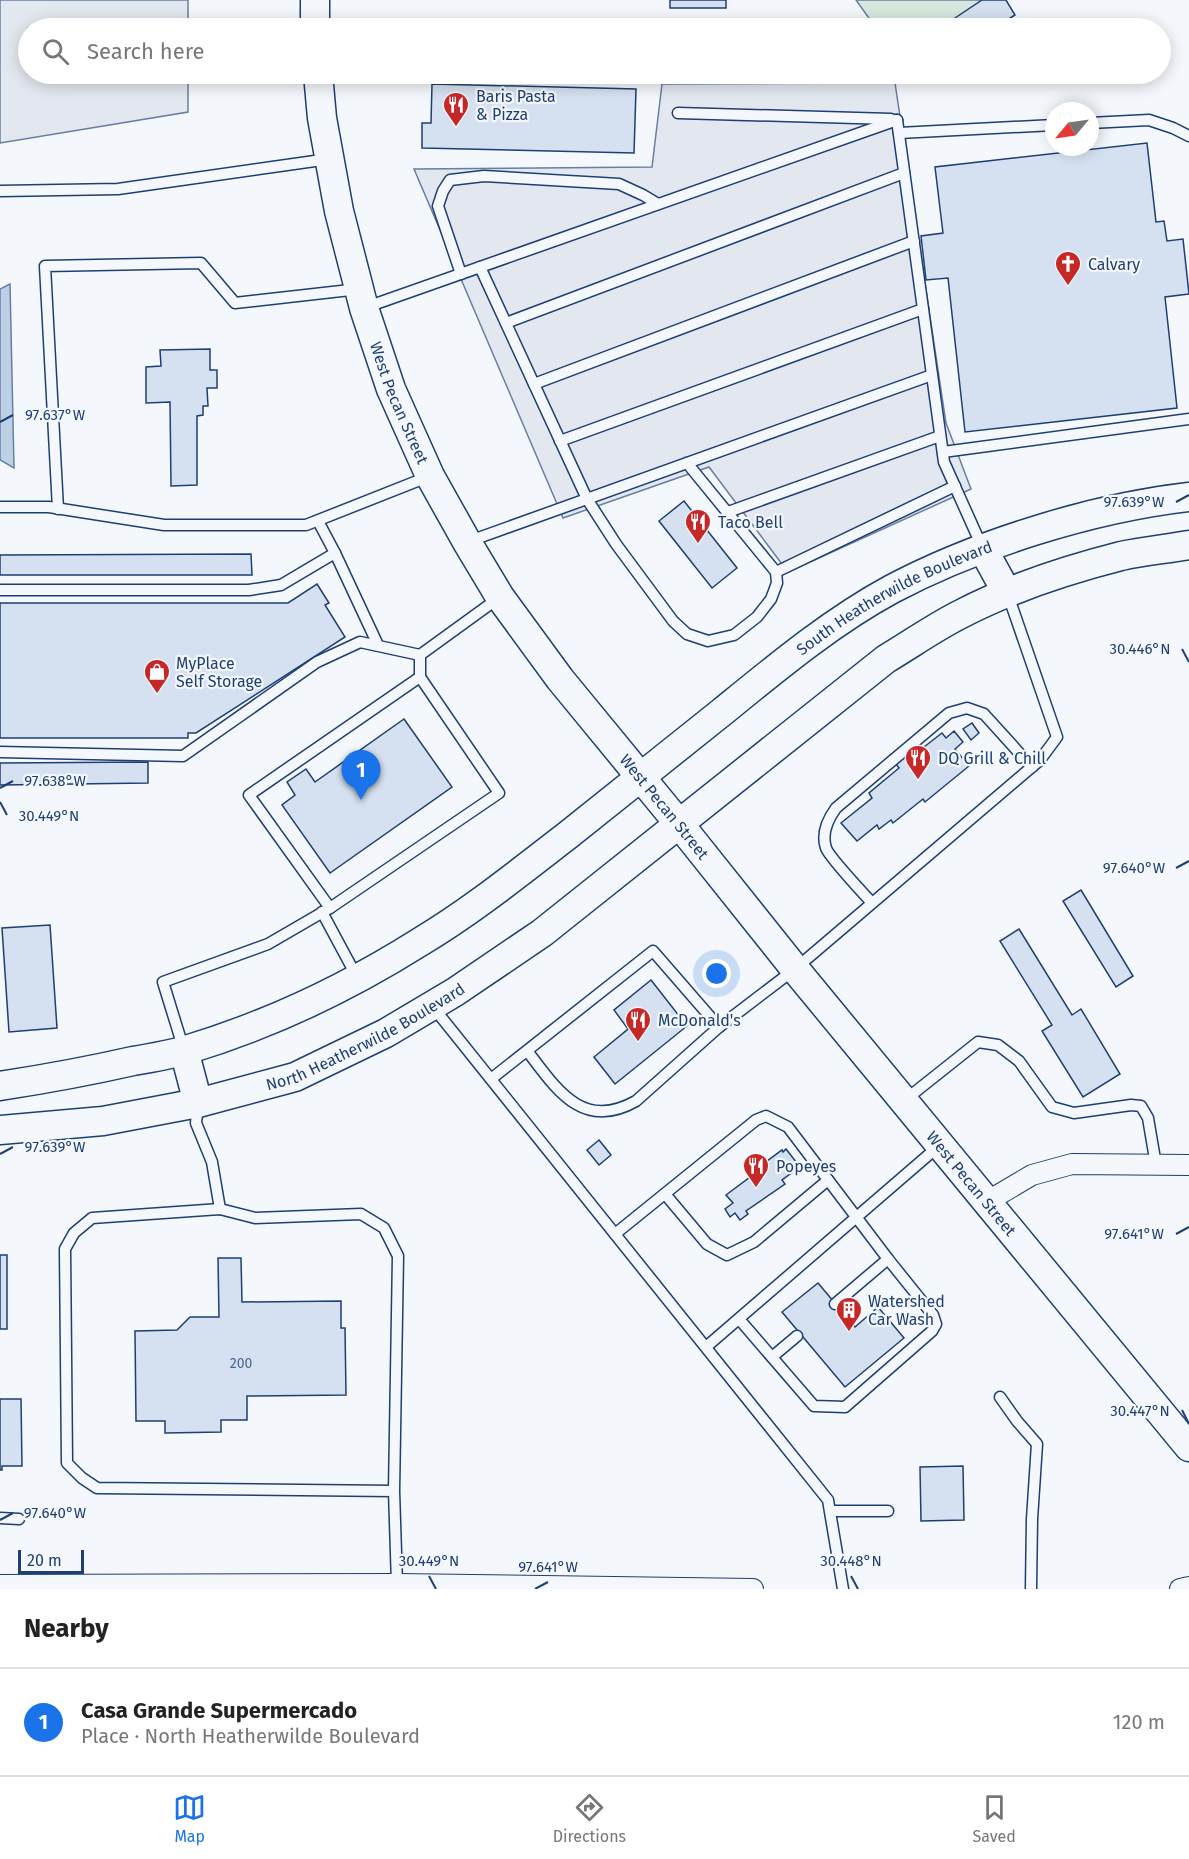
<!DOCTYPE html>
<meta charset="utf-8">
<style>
:root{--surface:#fff;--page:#f6f6f6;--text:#222;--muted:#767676;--line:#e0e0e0;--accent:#1a73e8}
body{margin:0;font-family:"Fira Sans",sans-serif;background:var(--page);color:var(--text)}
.compass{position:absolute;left:1045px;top:102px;width:54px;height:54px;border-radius:50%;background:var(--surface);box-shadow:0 3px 15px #0003;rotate:241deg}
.scale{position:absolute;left:18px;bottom:15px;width:66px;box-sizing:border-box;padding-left:6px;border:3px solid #1d3f73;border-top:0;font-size:16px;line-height:21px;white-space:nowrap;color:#1d3f73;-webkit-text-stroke:4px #f4f7fb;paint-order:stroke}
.you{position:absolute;left:717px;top:974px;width:21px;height:21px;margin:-15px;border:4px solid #fff;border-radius:50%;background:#1a73e8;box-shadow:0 0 0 9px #1a73e833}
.badge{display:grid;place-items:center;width:39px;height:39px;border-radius:50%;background:var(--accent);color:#fff;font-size:20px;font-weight:700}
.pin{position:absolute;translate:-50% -50px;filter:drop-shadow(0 2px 3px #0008)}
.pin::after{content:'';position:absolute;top:32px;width:21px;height:18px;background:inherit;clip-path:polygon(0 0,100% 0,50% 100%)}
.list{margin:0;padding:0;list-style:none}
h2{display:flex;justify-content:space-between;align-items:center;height:78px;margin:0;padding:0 24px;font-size:26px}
h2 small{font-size:20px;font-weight:400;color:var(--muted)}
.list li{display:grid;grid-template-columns:39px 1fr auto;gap:18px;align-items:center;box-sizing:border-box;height:108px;padding:0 24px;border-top:2px solid var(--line)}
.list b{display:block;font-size:22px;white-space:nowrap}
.list p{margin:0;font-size:20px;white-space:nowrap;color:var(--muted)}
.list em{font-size:20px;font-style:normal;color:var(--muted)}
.icon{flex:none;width:33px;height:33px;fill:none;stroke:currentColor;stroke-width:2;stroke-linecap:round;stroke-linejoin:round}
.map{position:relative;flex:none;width:1189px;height:1589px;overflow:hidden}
.search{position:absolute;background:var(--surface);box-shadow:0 3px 15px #0003;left:18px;right:18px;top:18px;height:66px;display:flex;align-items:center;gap:15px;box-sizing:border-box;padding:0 21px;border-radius:33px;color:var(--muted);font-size:22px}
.sheet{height:186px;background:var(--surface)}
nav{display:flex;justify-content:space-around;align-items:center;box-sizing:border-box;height:84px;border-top:2px solid var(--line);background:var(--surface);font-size:16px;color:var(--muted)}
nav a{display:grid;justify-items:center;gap:3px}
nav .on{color:var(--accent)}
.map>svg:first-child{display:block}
.green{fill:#d7e8df;stroke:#687fa3;stroke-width:1.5}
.parking{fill:#e3e8f0;stroke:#687fa3;stroke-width:1.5}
.water{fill:#bed0e5;stroke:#687fa3;stroke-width:1.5}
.building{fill:#d5e0f0;stroke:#1d3f73;stroke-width:1.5}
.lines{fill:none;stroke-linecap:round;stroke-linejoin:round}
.lane-casing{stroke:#1d3f73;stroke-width:13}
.street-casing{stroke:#1d3f73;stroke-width:22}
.secondary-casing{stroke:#1d3f73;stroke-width:31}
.lane{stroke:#f4f7fb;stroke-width:10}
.street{stroke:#f4f7fb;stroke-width:20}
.secondary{stroke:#f4f7fb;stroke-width:28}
.ticks{fill:none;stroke:#1d3f73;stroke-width:2}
.labels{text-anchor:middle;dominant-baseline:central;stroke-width:4.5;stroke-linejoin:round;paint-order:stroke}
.number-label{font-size:14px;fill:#4b6792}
.poi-label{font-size:16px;fill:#1d3f73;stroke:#f4f7fb;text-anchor:start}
.street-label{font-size:16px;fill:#1d3f73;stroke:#f4f7fb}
.ticks-label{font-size:15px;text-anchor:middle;fill:#1d3f73;stroke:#f4f7fb;stroke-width:4.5;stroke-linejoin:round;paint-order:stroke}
</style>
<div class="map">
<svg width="1189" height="1589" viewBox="0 0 1189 1589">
<rect width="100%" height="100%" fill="#f4f7fb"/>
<path class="green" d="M856 0H983L943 28H876Z"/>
<g class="parking">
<path d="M0 0H188V28H28V74H188V112L0 143Z"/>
<path d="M895 83 946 423 971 489 788 572 709 467 563 518 414 169 652 167 662 84Z"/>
</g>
<path class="water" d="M10 284 14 468 0 460V289Z"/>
<g class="building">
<rect x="670" y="0" width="56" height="8"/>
<path d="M982 0H1006L1015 15 995 28H945L943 26Z"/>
<path d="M432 84 636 89 634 153 422 148V123H431Z"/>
<path d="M1147 143 1156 222 1164 221 1167 241 1183 239 1189 294 1165 297 1177 408 965 432 948 278 926 280 921 236 943 233 935 167Z"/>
<path d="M210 349V370H217V388H207L208 406H203V415L197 416V485L171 486 170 402 146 403V367L161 366 160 350Z"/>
<path d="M684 501 737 568 712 588 659 521Z"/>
<path d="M251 554 252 575H0V555Z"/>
<path d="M317 584 329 603 325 605 345 637 196 733H188V738H0V603H288Z"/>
<path d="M404 719 452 787 330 873 282 805 295 795 287 782 306 769 315 782Z"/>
<path d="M972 723 979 733 971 740 963 729Z"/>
<path d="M954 731 963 742 955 749 969 766 925 802 923 799 893 823 891 820 879 829 877 825 857 841 841 823 872 798 869 793 899 768 895 763 912 750 915 754 942 733 946 738Z"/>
<path d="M148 762V783L0 785V763Z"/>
<path d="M1081 890 1133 976 1116 987 1063 901Z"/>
<path d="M50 925 57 1028 9 1032 2 928Z"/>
<path d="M1019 929 1072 1015 1081 1009 1120 1074 1083 1097 1042 1031 1052 1025 1000 941Z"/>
<path d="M651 980 687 1026 615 1084 594 1057 628 1029 614 1010Z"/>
<path d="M599 1140 611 1155 599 1165 587 1150Z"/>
<path d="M786 1149 797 1163 794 1165 797 1169 782 1180 785 1184 746 1211 748 1214 740 1220 735 1213 730 1217 725 1209 733 1203 726 1195 750 1177 747 1173 758 1165 759 1167 782 1150 783 1152Z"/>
<rect x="0" y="1255" width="7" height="74"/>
<path d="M218 1258H241L242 1302 341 1301V1328H345L346 1395 247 1396V1420H221V1432L165 1433V1421H136L135 1331 177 1330 190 1317H219Z"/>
<path d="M818 1283 855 1327 878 1307 904 1338 845 1387 782 1312Z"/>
<path d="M0 1399H21L22 1466H2V1470H0Z"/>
<path d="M963 1466 964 1520 921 1521 920 1467Z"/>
</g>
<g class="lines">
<defs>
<g id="lane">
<path d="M678 113 891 119"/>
<path d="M897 120 944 462 983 549"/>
<path d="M1090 123 1149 120 1173 128 1189 136"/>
<path d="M899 133 1054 125"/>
<path d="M0 191 118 189 329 159"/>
<path d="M480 267 587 499 616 544 673 621 687 634 708 641 734 635 757 617 771 599 777 583 776 572 687 463"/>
<path d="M461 274 438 206 443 191 450 180 484 176 619 184 643 195 658 204"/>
<path d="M364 308 897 120"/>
<path d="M506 323 904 173"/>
<path d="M534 384 914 241"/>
<path d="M560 441 923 309"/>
<path d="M943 452 1189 419"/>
<path d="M0 507H49L164 525H306L430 476"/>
<path d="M58 509 45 266 201 263 235 303 359 289"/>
<path d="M728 512 940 436"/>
<path d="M467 542 932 375"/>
<path d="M335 553 378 645"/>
<path d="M776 572 955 486"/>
<path d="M0 590H249L281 585 335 553 318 521"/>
<path d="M0 752 183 756 317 662 360 642 420 655"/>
<path d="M872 903C863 893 829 857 826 848 821 833 828 819 836 808L949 713 967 708 984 714 1032 767"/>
<path d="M330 908 249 795 420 677"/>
<path d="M322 912 358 979"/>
<path d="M433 1007 828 1500 843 1589"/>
<path d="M184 1050 163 982 268 944 330 908 499 793 420 677V655L500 597"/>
<path d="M528 1052C557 1090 583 1131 636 1101L719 1027 795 969 1040 760 1057 737 1008 595"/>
<path d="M491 1079 653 951 719 1027"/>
<path d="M905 1100 978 1042 998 1045 1019 1061 1052 1107 1074 1113 1131 1105 1141 1106 1148 1118 1156 1165"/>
<path d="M198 1105 196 1123 212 1162 220 1209"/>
<path d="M665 1194 707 1244 727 1255 754 1242 828 1180"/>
<path d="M615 1234 756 1120 766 1116 788 1127 888 1259 933 1315 936 1324 932 1331 845 1407 814 1406 739 1319"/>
<path d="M835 1304 888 1259"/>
<path d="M706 1347 940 1145"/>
<path d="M772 1357 797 1336"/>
<path d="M1000 1397 1017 1421 1037 1444 1032 1519 1031 1589"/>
<path d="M394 1491 97 1488 82 1478 67 1463 65 1249 74 1233 92 1218 220 1209 255 1218 361 1214 384 1228 398 1256 394 1491 397 1584"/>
<path d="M831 1511H888"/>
<path d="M0 1518 19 1519"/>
</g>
<g id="street">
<path d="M988 1201 1032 1175 1072 1164 1189 1165"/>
<path d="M0 1585 397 1584 753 1589"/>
<path d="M1180 1589 1189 1587"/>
</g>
<g id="secondary">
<path d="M315 0V28"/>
<path id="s1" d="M318 74 322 118 339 211 364 308 391 389 430 476 467 542 500 597 560 679 680 825 795 969 1189 1447"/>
<path d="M983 549 1007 593"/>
<path d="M184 1050 198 1103"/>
<path id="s2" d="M0 1086C45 1079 89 1071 133 1061 151 1058 169 1055 186 1050 269 1025 347 988 420 942 472 911 520 872 568 835 619 794 671 753 722 712 776 668 831 622 892 589 977 544 1093 508 1189 497"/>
<path id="s3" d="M0 1130 103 1121 198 1103 295 1077 386 1033 455 992 542 933 886 659C911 644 935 627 961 614 1011 588 1066 570 1121 556 1143 551 1167 549 1189 545"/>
</g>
</defs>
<use href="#lane" class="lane-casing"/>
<use href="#street" class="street-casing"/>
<use href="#secondary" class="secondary-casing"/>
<use href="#lane" class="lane"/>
<use href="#street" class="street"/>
<use href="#secondary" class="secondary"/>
</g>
<path class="ticks" d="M0 422 13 415M1176 502 1189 495M1182 649 1189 662M0 788 13 781M0 802 7 815M1176 868 1189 861M0 1154 13 1147M1176 1234 1189 1227M1182 1410 1189 1424M0 1520 13 1513M429 1576 436 1589M851 1576 858 1589M535 1589 548 1582"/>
<defs>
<symbol id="restaurant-pin" viewBox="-11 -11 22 30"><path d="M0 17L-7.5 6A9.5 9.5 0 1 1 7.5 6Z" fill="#c62828" stroke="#f4f7fb"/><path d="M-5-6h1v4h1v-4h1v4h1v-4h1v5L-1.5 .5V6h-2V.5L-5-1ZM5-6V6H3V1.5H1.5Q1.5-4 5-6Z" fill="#fff"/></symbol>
<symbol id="church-pin" viewBox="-11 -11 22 30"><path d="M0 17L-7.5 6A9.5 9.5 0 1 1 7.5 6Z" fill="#c62828" stroke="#f4f7fb"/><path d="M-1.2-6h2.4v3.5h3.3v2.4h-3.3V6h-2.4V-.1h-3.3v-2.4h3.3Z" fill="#fff"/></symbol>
<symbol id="shop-pin" viewBox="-11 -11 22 30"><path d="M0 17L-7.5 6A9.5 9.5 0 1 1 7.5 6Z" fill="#c62828" stroke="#f4f7fb"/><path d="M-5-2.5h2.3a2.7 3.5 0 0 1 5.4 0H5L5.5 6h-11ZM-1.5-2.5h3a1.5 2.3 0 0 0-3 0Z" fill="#fff"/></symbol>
<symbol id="building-pin" viewBox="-11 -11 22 30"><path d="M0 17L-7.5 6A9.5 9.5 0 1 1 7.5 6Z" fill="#c62828" stroke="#f4f7fb"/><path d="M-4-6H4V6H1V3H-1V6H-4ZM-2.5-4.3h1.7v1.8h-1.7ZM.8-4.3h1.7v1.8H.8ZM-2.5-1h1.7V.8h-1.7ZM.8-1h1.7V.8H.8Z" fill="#fff"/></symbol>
</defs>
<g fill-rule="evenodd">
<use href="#restaurant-pin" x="441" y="90" width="30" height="40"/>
<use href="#church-pin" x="1053" y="249" width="30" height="40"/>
<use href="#restaurant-pin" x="683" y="507" width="30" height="40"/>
<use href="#shop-pin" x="142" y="657" width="30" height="40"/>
<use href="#restaurant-pin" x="903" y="743" width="30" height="40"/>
<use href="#restaurant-pin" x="623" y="1005" width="30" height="40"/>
<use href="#restaurant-pin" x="741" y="1151" width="30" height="40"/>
<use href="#building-pin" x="834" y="1295" width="30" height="40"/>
</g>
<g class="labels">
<g class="number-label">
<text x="241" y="1363">200</text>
</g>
<g class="poi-label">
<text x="476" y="96">Baris Pasta<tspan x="476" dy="18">&amp; Pizza</tspan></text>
<text x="1088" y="264">Calvary</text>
<text x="718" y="522">Taco Bell</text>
<text x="176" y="663">MyPlace<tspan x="176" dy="18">Self Storage</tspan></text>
<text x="938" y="758">DQ Grill &amp; Chill</text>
<text x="658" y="1020">McDonald's</text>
<text x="776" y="1166">Popeyes</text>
<text x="868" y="1301">Watershed<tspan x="868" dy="18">Car Wash</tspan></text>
</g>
<g class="street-label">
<text stroke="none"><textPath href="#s1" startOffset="340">West Pecan Street</textPath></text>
<text stroke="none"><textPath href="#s2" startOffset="1036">South Heatherwilde Boulevard</textPath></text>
<text stroke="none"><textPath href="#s1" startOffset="826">West Pecan Street</textPath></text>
<text stroke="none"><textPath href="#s3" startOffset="381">North Heatherwilde Boulevard</textPath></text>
<text stroke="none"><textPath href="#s1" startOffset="1312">West Pecan Street</textPath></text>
</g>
</g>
<g class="ticks-label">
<text x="55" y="420">97.637°W</text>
<text x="1134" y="507">97.639°W</text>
<text x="1140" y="654">30.446°N</text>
<text x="55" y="786">97.638°W</text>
<text x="49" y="821">30.449°N</text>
<text x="1134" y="873">97.640°W</text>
<text x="55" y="1152">97.639°W</text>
<text x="1134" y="1239">97.641°W</text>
<text x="1140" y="1416">30.447°N</text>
<text x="55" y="1518">97.640°W</text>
<text x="429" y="1566">30.449°N</text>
<text x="851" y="1566">30.448°N</text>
<text x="548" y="1572">97.641°W</text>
</g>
</svg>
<svg class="compass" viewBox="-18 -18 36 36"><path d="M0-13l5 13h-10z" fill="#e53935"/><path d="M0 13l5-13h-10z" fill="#767676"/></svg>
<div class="scale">20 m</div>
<div class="you"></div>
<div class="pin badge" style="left:361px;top:800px">1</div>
<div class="search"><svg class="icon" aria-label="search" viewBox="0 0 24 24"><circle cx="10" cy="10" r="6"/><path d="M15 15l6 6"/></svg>Search here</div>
</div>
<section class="sheet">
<h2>Nearby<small></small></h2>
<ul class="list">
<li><span class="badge">1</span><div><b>Casa Grande Supermercado</b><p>Place · North Heatherwilde Boulevard</p></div><em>120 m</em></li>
</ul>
</section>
<nav>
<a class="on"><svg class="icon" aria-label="map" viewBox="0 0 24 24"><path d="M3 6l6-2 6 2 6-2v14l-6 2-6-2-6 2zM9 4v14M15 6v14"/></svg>Map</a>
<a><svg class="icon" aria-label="directions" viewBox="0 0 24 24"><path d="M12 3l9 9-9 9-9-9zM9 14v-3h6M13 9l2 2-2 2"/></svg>Directions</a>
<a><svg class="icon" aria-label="saved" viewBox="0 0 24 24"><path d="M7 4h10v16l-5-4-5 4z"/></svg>Saved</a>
</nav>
